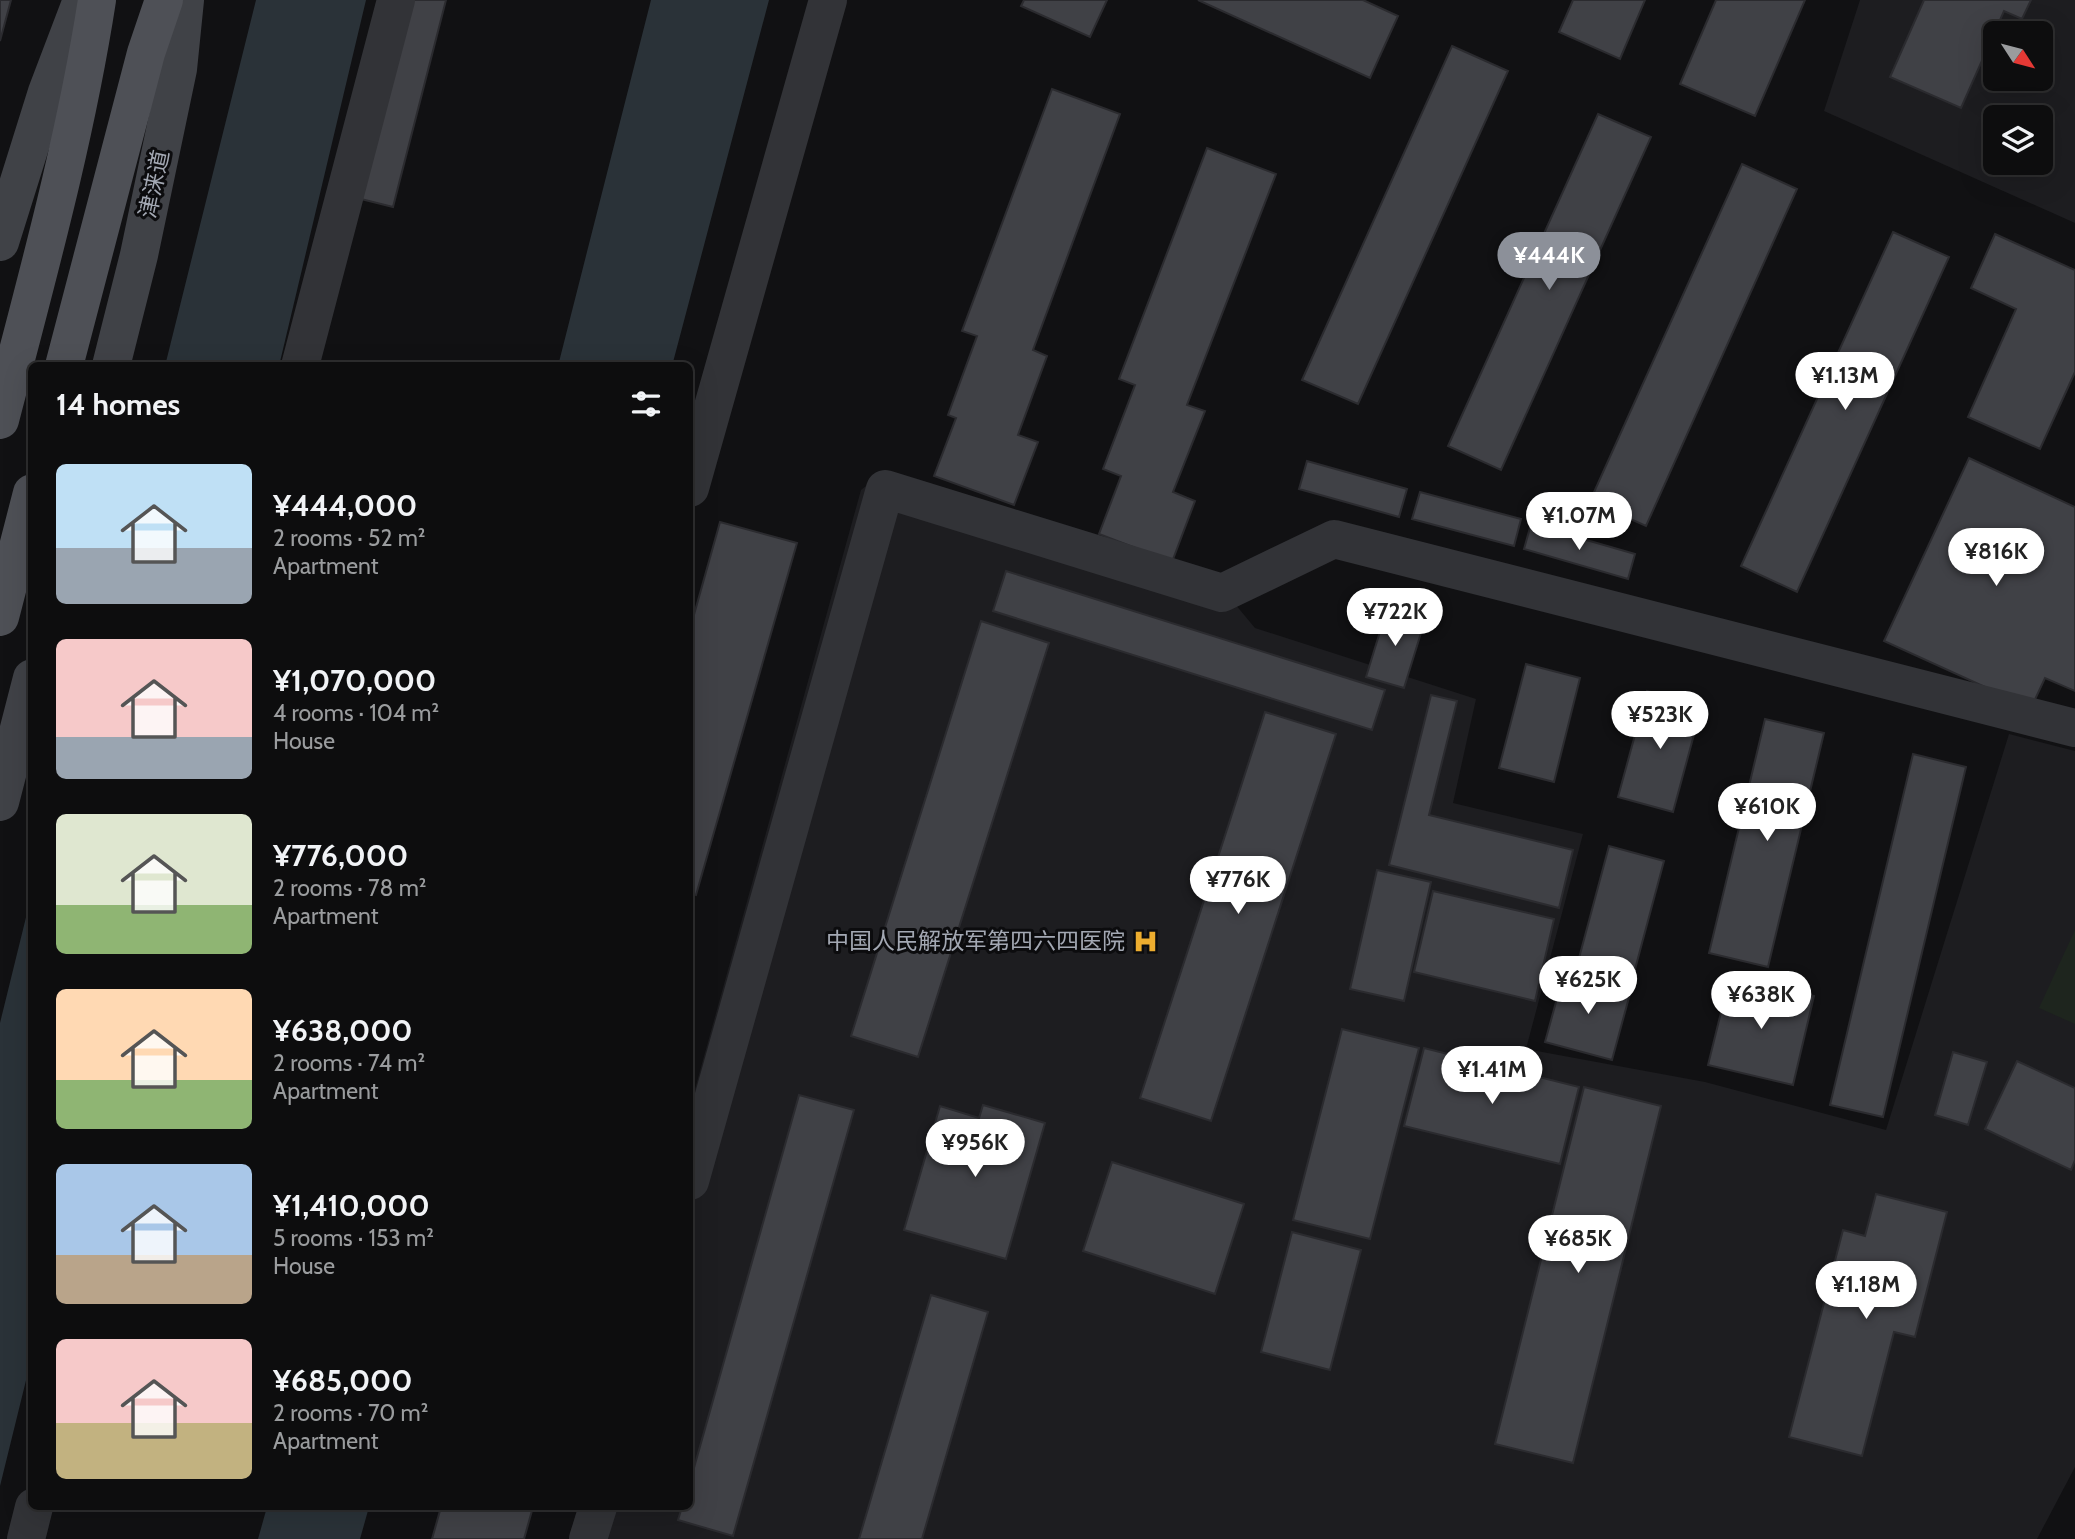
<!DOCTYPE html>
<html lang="en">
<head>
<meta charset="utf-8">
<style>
	body { margin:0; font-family:Cabin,"Noto Sans SC",sans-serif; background:#1b1b1c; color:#f1f3f6; height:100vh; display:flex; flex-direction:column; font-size:26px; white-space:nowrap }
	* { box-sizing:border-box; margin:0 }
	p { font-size:23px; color:#9a9c9e }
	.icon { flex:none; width:38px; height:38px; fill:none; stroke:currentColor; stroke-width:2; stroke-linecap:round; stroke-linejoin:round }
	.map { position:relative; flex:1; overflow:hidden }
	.side { position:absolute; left:28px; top:362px; width:665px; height:1148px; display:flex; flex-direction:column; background:#0d0d0e; border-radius:10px; box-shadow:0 7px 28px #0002,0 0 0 2px #2d2d2e }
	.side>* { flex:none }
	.needle { width:46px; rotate:126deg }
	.controls { position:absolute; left:1983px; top:21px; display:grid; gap:14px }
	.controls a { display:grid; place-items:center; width:70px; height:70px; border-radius:10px; background:#0d0d0e; box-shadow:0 7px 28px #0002,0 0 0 2px #2d2d2e; font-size:35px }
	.price { position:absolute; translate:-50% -60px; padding:0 16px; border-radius:24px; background:#fff; color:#222; font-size:23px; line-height:46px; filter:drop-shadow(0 2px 4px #0008) }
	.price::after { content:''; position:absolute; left:50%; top:42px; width:21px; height:16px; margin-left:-10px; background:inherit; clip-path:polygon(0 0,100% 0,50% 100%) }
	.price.current { background:#8c9099; color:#fff }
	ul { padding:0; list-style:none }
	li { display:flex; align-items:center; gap:21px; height:175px; padding:0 28px }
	li span { display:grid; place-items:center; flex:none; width:196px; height:140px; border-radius:10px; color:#555 }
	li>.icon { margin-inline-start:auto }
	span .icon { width:84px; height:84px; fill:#fffc; stroke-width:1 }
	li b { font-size:30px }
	h2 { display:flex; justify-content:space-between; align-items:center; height:84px; padding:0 28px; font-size:30px }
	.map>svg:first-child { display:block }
	.built { fill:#1d1d20; fill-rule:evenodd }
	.green { fill:#1e251e }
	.water { fill:#2a3238 }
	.building { fill:#404146; stroke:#2b2b2f; stroke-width:2 }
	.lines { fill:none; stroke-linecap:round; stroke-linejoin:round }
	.street { stroke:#323337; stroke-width:38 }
	.secondary { stroke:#404247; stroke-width:38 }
	.primary { stroke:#4e5056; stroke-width:38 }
	.labels { text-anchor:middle; stroke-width:6; stroke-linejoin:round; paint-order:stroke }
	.street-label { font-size:23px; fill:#a3a8b3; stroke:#0c0c0e }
	.poi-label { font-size:23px; fill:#a3a8b3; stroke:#0c0c0e; text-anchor:end }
</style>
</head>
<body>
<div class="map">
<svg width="2075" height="1539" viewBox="0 0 2075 1539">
	<rect width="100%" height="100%" fill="#111113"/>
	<!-- built -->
	<path class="built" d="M1860 0H2075V223L1824 111ZM1995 33H2040V79H1995ZM1995 117H2040V163H1995Z
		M881 474 1210 574 1255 628 1476 699 1453 803 1583 834 1526 1049 1705 1082 1886 1130 2009 734 2075 751V1467L2037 1539H569L578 1507H690V1107L861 490Z"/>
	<!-- green -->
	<path class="green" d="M2075 930V1024L2039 1008Z"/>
	<!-- water -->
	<path class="water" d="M256 0H366L279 366H165Z
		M651 0H769L672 366H558Z
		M31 897 32 1356 0 1486V1023Z
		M267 1507H369L360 1539H258Z"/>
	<!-- building -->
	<path class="building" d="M0 0H11L0 41Z
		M408 0H446L393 207 357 198Z
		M1024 0H1107L1090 37 1021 6Z
		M1198 0H1363L1398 16 1370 78Z
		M1573 0H1645L1620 59 1559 32Z
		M1716 0H1805L1755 116 1680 84Z
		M1924 0H2031L2022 19 2004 11 1961 108 1890 77Z
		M1452 46 1508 71 1358 404 1302 380Z
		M1052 89 1120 114 1033 350 1047 356 1018 435 1038 442 1014 505 934 476 956 418 948 415 977 336 962 331Z
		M1598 114 1651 137 1501 470 1448 446Z
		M1207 148 1276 174 1187 405 1205 411 1173 492 1195 501 1172 562 1099 534 1121 476 1103 469 1135 385 1119 379Z
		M1742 164 1797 189 1646 526 1590 501Z
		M1893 232 1949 257 1797 592 1741 566Z
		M1995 234 2075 270V372L2040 449 1968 417 2016 309 1971 288Z
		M1969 458 2075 507V691L2045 678 2031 708 1884 641Z
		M1307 461 1407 489 1399 517 1299 489Z
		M1420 492 1521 519 1514 546 1412 519Z
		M720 522 797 543 696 895 690 893V629Z
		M1531 524 1635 554 1628 579 1524 549Z
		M1006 571 1385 690 1372 730 993 611Z
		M1387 609 1425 620 1404 688 1366 677Z
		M981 621 1049 643 918 1057 851 1036Z
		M1526 664 1580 678 1554 782 1499 768Z
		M1647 691 1702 705 1673 812 1618 797Z
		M1431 695 1457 701 1429 815 1573 850 1559 908 1389 865Z
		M1265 712 1336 734 1211 1121 1140 1098Z
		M1765 719 1824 733 1768 967 1709 953Z
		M1913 754 1966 767 1883 1117 1830 1105Z
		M1609 846 1664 861 1630 988 1575 973Z
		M1377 870 1431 882 1404 1001 1350 989Z
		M1433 891 1554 919 1535 1001 1414 972Z
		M1564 973 1631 990 1612 1060 1545 1042Z
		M1730 976 1814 996 1793 1085 1708 1065Z
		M1342 1029 1419 1048 1370 1239 1293 1220Z
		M1424 1048 1579 1087 1560 1164 1404 1126Z
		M1953 1052 1987 1062 1968 1125 1935 1115Z
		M2017 1061 2075 1088V1160L2071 1170 1985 1129Z
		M1584 1087 1661 1106 1573 1463 1495 1444Z
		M799 1095 854 1110 733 1536 678 1520 682 1507H690V1482Z
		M983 1105 1045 1123 1006 1259 904 1230 940 1106 979 1118Z
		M1112 1162 1244 1204 1215 1294 1083 1251Z
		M1876 1194 1947 1212 1915 1337 1894 1332 1862 1456 1789 1437 1843 1230 1865 1236Z
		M1292 1232 1361 1250 1330 1370 1261 1352Z
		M931 1295 988 1312 922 1539H859Z
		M441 1507H533L524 1539H432Z"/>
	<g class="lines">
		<!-- street -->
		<path class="street" d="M300 366 396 0
			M690 488 828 0
			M690 1181 885 489 1222 593 1334 539 2075 728
			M26 1539 34 1507
			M588 1539 598 1507"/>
		<!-- secondary -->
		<path class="secondary" d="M0 242 47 92 82 0
			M111 366 139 255 178 69 185 0
			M0 802 32 678"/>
		<!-- primary -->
		<path class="primary" d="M64 366 146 53 164 0
			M0 420C36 281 75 142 97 0
			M0 617 32 493"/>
	</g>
	<!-- icons -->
	<defs>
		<symbol id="hospital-bare" viewBox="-9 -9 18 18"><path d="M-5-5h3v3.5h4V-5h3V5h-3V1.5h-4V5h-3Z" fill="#edad2f" stroke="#0c0c0e" stroke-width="2.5" paint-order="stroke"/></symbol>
	</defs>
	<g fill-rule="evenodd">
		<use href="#hospital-bare" x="1128" y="924" width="35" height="35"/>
	</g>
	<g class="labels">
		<!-- street labels -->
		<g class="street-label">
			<text transform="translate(154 184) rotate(-78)" y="8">津涞道</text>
		</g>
		<!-- poi labels -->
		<g class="poi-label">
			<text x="1125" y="949">中国人民解放军第四六四医院</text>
		</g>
	</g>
</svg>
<div class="controls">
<a><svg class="needle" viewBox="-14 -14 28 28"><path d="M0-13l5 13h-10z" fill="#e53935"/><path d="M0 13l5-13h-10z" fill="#9a9c9e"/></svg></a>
<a><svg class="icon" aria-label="layers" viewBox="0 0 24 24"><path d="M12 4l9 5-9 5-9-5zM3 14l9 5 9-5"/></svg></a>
</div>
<b class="price current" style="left:1549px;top:292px">¥444K</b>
<b class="price" style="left:1845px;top:412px">¥1.13M</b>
<b class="price" style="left:1579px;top:552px">¥1.07M</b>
<b class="price" style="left:1996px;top:588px">¥816K</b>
<b class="price" style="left:1395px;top:648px">¥722K</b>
<b class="price" style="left:1660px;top:751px">¥523K</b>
<b class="price" style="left:1767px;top:843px">¥610K</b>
<b class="price" style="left:1238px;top:916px">¥776K</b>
<b class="price" style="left:1588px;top:1016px">¥625K</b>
<b class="price" style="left:1761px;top:1031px">¥638K</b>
<b class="price" style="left:1492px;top:1106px">¥1.41M</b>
<b class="price" style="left:975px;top:1179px">¥956K</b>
<b class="price" style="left:1578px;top:1275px">¥685K</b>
<b class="price" style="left:1866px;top:1321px">¥1.18M</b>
<section class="side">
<h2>14 homes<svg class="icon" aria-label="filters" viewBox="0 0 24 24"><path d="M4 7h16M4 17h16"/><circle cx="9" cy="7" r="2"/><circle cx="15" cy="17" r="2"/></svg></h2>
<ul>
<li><span style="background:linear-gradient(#bfe0f5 60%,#9aa5b1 0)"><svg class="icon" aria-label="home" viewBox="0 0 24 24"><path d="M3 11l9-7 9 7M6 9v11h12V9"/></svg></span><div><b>¥444,000</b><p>2 rooms · 52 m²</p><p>Apartment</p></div></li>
<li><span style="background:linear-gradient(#f6c9c9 70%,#9aa5b1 0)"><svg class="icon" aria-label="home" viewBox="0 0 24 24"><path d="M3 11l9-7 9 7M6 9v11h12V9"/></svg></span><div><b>¥1,070,000</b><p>4 rooms · 104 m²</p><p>House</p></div></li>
<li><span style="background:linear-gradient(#dfe7d0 65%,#8fb573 0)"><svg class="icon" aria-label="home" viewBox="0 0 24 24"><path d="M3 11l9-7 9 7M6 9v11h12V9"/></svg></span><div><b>¥776,000</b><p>2 rooms · 78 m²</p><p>Apartment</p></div></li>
<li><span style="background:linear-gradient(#ffd9b3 65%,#8fb573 0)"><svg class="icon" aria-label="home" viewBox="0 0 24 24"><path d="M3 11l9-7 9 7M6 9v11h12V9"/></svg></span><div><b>¥638,000</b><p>2 rooms · 74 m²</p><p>Apartment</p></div></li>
<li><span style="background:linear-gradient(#a9c7e8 65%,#b9a48a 0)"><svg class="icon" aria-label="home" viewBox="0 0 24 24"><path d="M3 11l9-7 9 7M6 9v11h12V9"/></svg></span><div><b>¥1,410,000</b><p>5 rooms · 153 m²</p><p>House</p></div></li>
<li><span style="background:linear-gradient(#f6c9c9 60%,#c2b280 0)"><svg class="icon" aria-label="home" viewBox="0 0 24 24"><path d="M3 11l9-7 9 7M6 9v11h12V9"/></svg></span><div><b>¥685,000</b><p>2 rooms · 70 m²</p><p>Apartment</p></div></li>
</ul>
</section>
</div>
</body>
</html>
